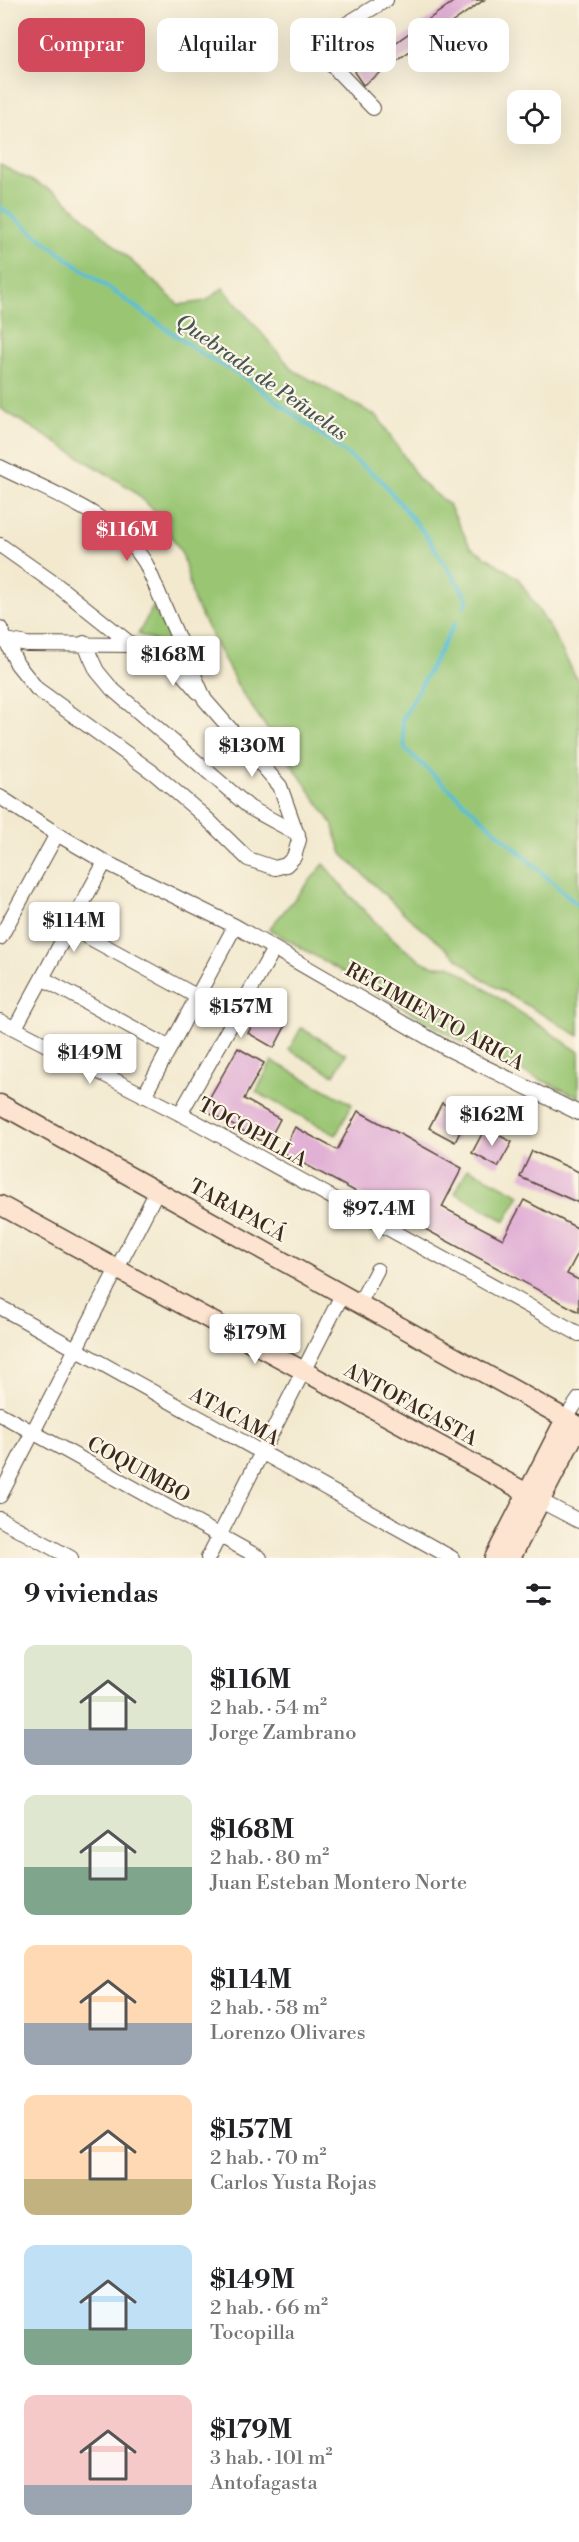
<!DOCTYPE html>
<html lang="es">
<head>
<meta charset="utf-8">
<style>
	body { margin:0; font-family:"Libre Bodoni",serif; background:#f2f2f2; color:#202124; height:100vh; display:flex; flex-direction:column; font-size:22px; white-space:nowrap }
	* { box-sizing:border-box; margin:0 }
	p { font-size:20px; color:#757577 }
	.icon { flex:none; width:33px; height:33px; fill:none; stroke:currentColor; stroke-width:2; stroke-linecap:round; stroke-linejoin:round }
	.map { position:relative; height:1558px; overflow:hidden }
	.drawer { display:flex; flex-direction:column; background:#fff; flex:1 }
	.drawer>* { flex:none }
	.guide { position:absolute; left:18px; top:18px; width:543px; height:54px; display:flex; gap:12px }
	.fabs { position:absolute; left:507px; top:90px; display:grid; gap:12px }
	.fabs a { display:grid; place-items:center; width:54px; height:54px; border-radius:12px; background:#fff; box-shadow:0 6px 24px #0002; font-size:30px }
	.price { position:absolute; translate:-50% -51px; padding:0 14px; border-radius:6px; background:#fff; color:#222; font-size:20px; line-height:39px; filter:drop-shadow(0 2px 3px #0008) }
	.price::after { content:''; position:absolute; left:50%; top:36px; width:18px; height:14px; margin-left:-9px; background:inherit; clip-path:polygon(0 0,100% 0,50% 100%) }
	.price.on { background:#d1495b; color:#fff }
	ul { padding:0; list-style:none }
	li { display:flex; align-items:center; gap:18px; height:150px; padding:0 24px }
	li span { display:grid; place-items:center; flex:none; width:168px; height:120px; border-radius:12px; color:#555 }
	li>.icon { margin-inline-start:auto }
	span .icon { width:72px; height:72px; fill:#fffc; stroke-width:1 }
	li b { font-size:26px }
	h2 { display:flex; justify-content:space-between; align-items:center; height:72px; padding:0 24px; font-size:26px }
	.pill { padding:0 21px; border-radius:12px; background:#fff; box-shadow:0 6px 24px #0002; font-size:21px; line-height:54px }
	.pill.on { background:#d1495b; color:#fff }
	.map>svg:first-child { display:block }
	.green { fill:#9ac673; stroke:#6a7848; stroke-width:1.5 }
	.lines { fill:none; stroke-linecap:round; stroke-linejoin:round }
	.stream { stroke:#58bed5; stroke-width:4 }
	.building { fill:#e1b0d5 }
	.minor-casing { stroke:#564739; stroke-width:16 }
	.secondary-casing { stroke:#564739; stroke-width:21 }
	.minor { stroke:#fff; stroke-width:14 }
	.secondary { stroke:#fde4d0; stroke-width:18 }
	.labels { text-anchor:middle; stroke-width:4.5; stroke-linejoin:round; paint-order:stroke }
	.street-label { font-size:20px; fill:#3b2a1e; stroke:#fcf5e5 }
	.water-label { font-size:21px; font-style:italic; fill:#445655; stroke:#fcf5e5 }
</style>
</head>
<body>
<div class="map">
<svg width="579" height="1558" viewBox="0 0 579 1558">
	<rect width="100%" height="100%" fill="#fcf5e5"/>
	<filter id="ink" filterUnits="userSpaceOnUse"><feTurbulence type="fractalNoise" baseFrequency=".0167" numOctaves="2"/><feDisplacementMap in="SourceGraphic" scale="12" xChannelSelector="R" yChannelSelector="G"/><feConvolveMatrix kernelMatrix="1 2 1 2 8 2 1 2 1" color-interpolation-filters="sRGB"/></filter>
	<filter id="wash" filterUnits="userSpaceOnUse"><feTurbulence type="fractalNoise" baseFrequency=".008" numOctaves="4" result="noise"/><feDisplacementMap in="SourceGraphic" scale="24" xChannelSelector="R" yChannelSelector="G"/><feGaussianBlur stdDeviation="1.35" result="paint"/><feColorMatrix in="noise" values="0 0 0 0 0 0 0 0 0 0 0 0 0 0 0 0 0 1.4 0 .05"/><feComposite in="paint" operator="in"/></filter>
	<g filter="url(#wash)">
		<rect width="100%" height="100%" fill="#f2e9cf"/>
		<!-- green -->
		<path class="green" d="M0 165 59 194 179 305 206 301 223 288 293 370 378 417 420 481 449 505 470 546 518 578 551 630 579 683V1036L484 980 408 917 342 854 332 823 239 688 194 602 183 556 159 515 130 488 0 408Z
			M153 607 170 639 163 644 138 634Z
			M324 864C342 889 401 953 428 964 436 967 442 967 450 965L579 1052V1097L479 1052 269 929Z
			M301 1028 346 1054 334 1075 289 1050Z
			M272 1061 352 1104 336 1135 256 1092Z
			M468 1168 520 1195 505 1221 455 1193Z"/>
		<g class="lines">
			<!-- stream -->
			<path class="stream" d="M0 207 72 262 202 354 247 379 380 479 425 534 468 599 464 606
				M455 623 402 720 405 749 579 906"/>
		</g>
		<g id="blocks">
			<!-- building -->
			<path class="building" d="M456 0H484L363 85 354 72Z
				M261 1008 287 1023 274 1048 248 1033Z
				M238 1048 264 1063 244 1099 280 1119 267 1144 203 1109Z
				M442 1103 468 1116 455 1142 429 1128Z
				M358 1111 462 1168 442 1207 503 1239 524 1200 579 1229V1251L567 1274 579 1280V1312L282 1152 295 1127 337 1150Z
				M485 1128 512 1142 498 1167 472 1153Z
				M532 1151 579 1172V1203L520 1177Z"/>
		</g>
	</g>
	<g filter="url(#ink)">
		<use href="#blocks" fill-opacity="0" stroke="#564739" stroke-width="1.5"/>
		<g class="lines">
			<defs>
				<path id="minor" d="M299 31 373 108
					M312 45 386 0
					M0 467C50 492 117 515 146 564L205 700 280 786 299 840 294 857 286 865 275 868 248 859 204 816 155 774 37 689 17 664 0 628
					M0 545 58 586 132 645
					M6 640 27 644 132 645 164 653 198 692
					M84 643 97 671 112 689 250 808 298 834
					M0 797 57 834 105 862 235 926 446 1048 579 1113
					M70 927 198 997
					M0 938 57 834
					M42 978 170 1048
					M0 1021 194 1121 579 1334
					M15 1028 105 862
					M144 1096 235 926
					M180 1114 274 949
					M359 1304 377 1270
					M0 1307 452 1558
					M0 1414 260 1558
					M565 1419 579 1399
					M0 1496 157 1191
					M533 1497 579 1521
					M0 1519 71 1558
					M208 1558 342 1295"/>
				<path id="secondary" d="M0 1104 579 1426 511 1558
					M0 1205 527 1493
					M494 1558 565 1419"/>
			</defs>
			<!-- minor casing -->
			<use href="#minor" class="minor-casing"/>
			<!-- secondary casing -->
			<use href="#secondary" class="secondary-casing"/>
			<!-- minor -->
			<use href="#minor" class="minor"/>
			<!-- secondary -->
			<use href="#secondary" class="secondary"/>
		</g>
	</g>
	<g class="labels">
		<!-- street labels -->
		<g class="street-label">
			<text transform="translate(435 1016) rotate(29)" y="7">REGIMIENTO ARICA</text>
			<text transform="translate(253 1132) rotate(29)" y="7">TOCOPILLA</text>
			<text transform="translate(238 1210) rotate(29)" y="7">TARAPACÁ</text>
			<text transform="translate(411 1404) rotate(29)" y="7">ANTOFAGASTA</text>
			<text transform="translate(235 1416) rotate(29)" y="7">ATACAMA</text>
			<text transform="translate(139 1469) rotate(29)" y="7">COQUIMBO</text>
		</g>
		<!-- water labels -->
		<g class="water-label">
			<text transform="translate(262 377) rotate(35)" y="7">Quebrada de Peñuelas</text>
		</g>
	</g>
</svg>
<div class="fabs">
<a><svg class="icon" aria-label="locate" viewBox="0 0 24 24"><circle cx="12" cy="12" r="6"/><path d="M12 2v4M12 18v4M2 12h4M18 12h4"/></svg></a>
</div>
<b class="price on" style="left:127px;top:562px">$116M</b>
<b class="price" style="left:173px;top:687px">$168M</b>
<b class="price" style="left:252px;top:778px">$130M</b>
<b class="price" style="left:74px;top:953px">$114M</b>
<b class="price" style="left:241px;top:1039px">$157M</b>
<b class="price" style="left:90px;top:1085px">$149M</b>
<b class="price" style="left:492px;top:1147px">$162M</b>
<b class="price" style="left:379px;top:1241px">$97.4M</b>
<b class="price" style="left:255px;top:1365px">$179M</b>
<div class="guide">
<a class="pill on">Comprar</a>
<a class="pill">Alquilar</a>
<a class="pill">Filtros</a>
<a class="pill">Nuevo</a>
</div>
</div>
<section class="drawer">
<h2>9 viviendas<svg class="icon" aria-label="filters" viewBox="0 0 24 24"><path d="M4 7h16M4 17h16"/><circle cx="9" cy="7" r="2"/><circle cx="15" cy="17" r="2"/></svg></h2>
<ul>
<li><span style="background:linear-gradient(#dfe7d0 70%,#9aa5b1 0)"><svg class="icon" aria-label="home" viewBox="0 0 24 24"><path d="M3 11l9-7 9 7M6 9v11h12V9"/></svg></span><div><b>$116M</b><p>2 hab. · 54 m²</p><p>Jorge Zambrano</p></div></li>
<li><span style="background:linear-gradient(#dfe7d0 60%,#7fa58c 0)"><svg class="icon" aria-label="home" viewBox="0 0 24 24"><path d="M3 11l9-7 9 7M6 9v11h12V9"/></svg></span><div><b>$168M</b><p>2 hab. · 80 m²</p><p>Juan Esteban Montero Norte</p></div></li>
<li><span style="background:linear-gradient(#ffd9b3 65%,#9aa5b1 0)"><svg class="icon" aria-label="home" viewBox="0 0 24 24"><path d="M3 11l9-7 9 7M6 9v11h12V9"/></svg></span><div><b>$114M</b><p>2 hab. · 58 m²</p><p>Lorenzo Olivares</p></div></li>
<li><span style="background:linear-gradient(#ffd9b3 70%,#c2b280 0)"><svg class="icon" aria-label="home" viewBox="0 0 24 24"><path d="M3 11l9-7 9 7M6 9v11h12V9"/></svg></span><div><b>$157M</b><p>2 hab. · 70 m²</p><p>Carlos Yusta Rojas</p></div></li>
<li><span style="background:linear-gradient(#bfe0f5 70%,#7fa58c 0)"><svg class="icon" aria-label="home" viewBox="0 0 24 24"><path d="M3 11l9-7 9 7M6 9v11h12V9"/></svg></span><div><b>$149M</b><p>2 hab. · 66 m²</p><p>Tocopilla</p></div></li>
<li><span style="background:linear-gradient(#f6c9c9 75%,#9aa5b1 0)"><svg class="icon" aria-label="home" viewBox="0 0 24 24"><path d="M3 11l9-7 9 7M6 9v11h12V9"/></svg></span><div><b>$179M</b><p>3 hab. · 101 m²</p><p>Antofagasta</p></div></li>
</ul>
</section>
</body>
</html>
